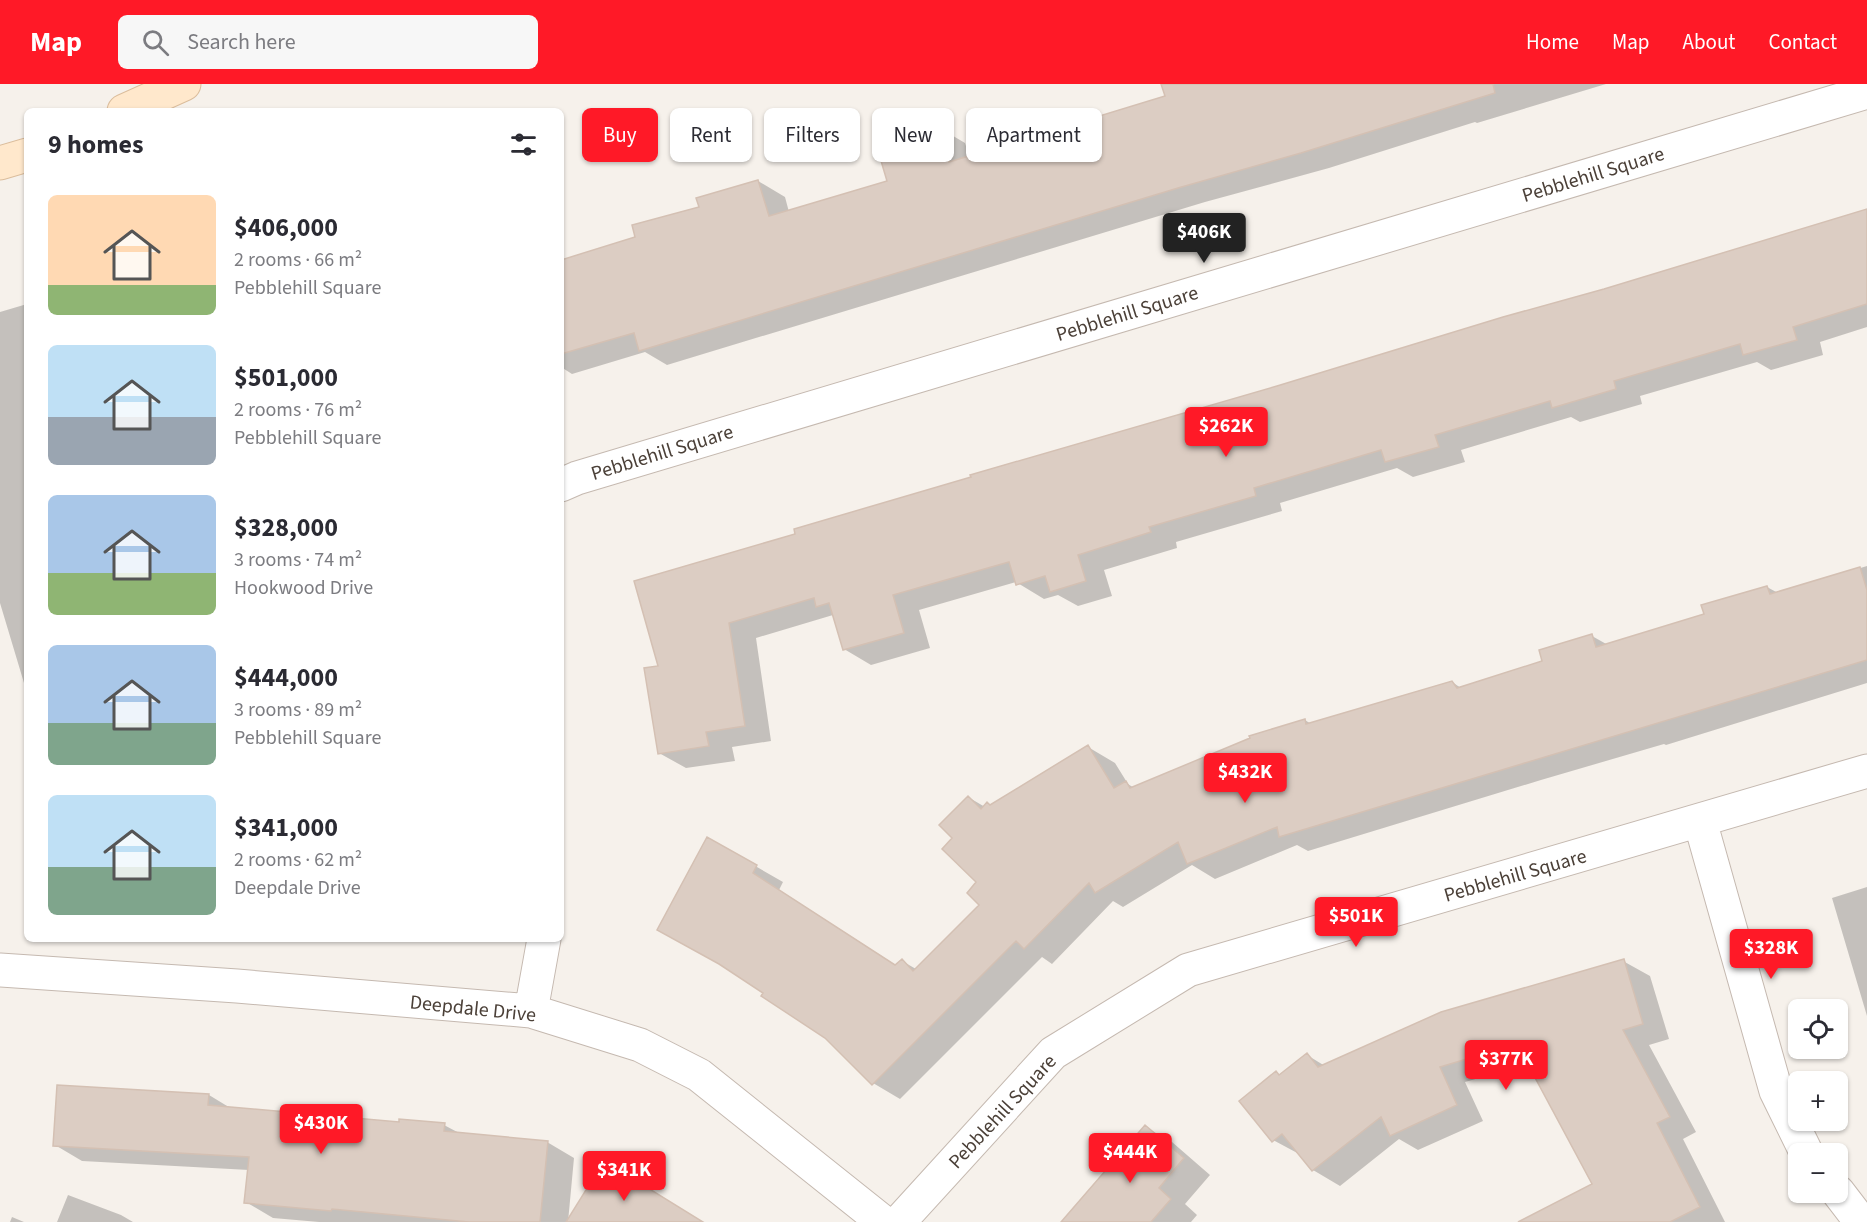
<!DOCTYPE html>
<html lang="en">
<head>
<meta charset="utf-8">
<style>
	body { margin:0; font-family:"Source Sans 3",sans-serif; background:#f7f7f7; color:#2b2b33; height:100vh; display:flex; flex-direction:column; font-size:22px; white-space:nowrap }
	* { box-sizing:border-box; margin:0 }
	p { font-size:20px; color:#7c7c81 }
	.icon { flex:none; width:33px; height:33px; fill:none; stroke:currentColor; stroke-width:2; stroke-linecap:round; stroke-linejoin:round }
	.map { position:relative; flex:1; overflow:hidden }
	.side { position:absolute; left:24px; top:24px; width:540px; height:834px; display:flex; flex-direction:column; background:#fff; border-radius:9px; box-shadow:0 2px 4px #0004 }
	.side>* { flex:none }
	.top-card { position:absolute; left:582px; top:24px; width:570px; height:54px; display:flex; gap:12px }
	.fabs { position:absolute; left:1788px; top:915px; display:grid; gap:12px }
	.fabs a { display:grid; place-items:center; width:60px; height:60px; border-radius:9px; background:#fff; box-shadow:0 2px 4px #0004; font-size:30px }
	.price { position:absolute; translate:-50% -51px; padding:0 14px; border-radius:6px; background:#ff1927; color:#fff; font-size:20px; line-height:39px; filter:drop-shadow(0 2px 3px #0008) }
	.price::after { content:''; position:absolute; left:50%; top:36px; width:18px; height:14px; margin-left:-9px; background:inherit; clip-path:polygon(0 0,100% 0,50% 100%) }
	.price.selected { background:#222; color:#fff }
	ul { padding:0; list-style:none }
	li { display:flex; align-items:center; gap:18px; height:150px; padding:0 24px }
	li span { display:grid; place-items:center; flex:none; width:168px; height:120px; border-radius:9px; color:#555 }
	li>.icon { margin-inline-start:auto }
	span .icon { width:72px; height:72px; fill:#fffc; stroke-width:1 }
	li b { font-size:26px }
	h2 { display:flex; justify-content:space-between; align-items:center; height:72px; padding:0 24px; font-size:26px }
	.tag { padding:0 21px; border-radius:9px; background:#fff; box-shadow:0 2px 4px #0004; font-size:21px; line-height:54px }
	.tag.selected { background:#ff1927; color:#fff }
	header { display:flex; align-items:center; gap:36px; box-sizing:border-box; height:84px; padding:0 30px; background:#ff1927; color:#fff }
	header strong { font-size:28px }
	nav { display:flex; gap:33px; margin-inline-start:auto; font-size:21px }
	.search { width:420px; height:54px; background:#f7f7f7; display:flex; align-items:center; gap:15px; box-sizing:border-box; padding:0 21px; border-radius:9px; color:#7c7c81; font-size:22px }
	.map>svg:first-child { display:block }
	.shadow { fill:#0003 }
	.building { fill:#dccdc3; stroke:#d4c0b3; stroke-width:1.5 }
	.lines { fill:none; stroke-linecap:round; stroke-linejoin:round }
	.street-casing { stroke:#c5b9b0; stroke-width:35 }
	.secondary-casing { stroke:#dbbd9c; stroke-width:35 }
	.street { stroke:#fff; stroke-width:33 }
	.secondary { stroke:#ffe8cc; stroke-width:33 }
	.labels { text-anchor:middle; stroke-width:4.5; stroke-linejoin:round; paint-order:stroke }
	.street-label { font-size:20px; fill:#4b4038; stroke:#fff }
</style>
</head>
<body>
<header>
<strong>Map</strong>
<div class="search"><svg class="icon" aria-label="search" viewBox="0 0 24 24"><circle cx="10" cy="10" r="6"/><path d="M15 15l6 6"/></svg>Search here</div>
<nav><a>Home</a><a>Map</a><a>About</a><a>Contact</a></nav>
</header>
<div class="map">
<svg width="1867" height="1138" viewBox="0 0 1867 1138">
	<rect width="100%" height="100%" fill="#f6f1eb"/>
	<!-- shadow -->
	<path class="shadow" d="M1163 0H1606L1477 39 1475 38 1329 84 1205 118 667 281 645 268 572 290 561 283V178L637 154 758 97 785 113 789 128 889 98 938 43 965 59 970 74 1167 13Z
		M1867 127V243L1820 258 1823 271 1771 286 1757 278 1640 312 1642 320 1580 338 1571 333 1461 366 1465 378 1413 393 1397 384 1280 419 1282 427 1176 458 1177 464 1104 486 1112 512 1078 522 1058 511 1044 515 1016 498 919 526 930 564 871 581 844 565 833 531 756 554 771 657 732 663 735 677 686 684 659 669 660 583 636 498Z
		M27 220V609L0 519V228Z
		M1867 482V599L1666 661 1664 660 1541 696 1308 767 1297 761 1215 795 1192 781 1123 823 1113 817 1052 880 1042 873 900 1015 873 999 826 953 765 909 708 755 783 798 779 806 897 882 902 877 916 885 981 821 979 798 954 754 968 713 985 723 991 722 1088 663 1115 679 1128 700 1134 704 1305 636 1311 640 1452 598 1461 604 1544 578 1592 552 1608 561 1706 531 1767 503 1778 509Z
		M1867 803V932L1832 814Z
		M1623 877 1650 892 1669 955 1649 961 1696 1048 1683 1055 1725 1138H1562L1594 1100 1529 980 1465 998 1483 1037 1418 1066 1399 1055 1340 1102 1313 1086 1301 1071 1273 1056 1276 989 1281 992 1307 971 1325 982Z
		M209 1011 232 1025 400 1039 444 1041 461 1050 547 1058 574 1074 568 1138H702H319L273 1134 246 1118 249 1086 82 1077 55 1061Z
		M1145 1043 1172 1058 1210 1091 1185 1120 1197 1131 1191 1138H1063Z
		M68 1111 121 1131 133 1138H57Z
		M12 1133 24 1138H10Z"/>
	<!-- building -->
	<path class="building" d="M1161 0H1493L1495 9 1301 69 1178 104 639 267 634 249 561 270V176L635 153 632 141 699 123 696 114 758 96 769 132 887 97 876 60 938 42 949 78 1165 12Z
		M1867 125V220L1793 243 1797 256 1743 271 1740 260 1614 297 1616 305 1552 324 1550 317 1435 351 1439 363 1385 378 1381 366 1254 404 1256 412 1149 443 1151 448 1078 471 1086 497 1050 508 1045 492 1016 501 1009 478 893 511 904 549 843 566 829 519 816 523 814 514 729 539 745 642 706 648 709 662 658 670 644 584 658 582 634 497 795 450 794 445 971 393 970 391 1277 302 1503 233 1604 205Z
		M1860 483 1867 506V576L1279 753 1277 743 1187 780 1178 758 1095 809 1089 799 1024 865 1016 857 872 1001 825 954 761 912 763 909 719 880 657 846 707 753 757 781 753 789 895 881 902 875 913 887 979 821 967 809 976 798 942 765 952 754 939 741 968 712 981 725 987 718 990 721 1088 661 1114 704 1126 697 1130 704 1250 654 1249 652 1305 635 1306 640 1452 597 1457 604 1542 577 1539 566 1592 550 1596 563 1704 530 1701 521 1767 502 1770 510Z
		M1624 875 1643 940 1623 946 1670 1033 1657 1039 1700 1123 1670 1138H1518L1592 1100 1517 960 1440 983 1457 1021 1390 1052 1381 1033 1312 1087 1282 1050 1272 1058 1239 1017 1276 987 1279 991 1307 969 1318 983 1441 928Z
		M57 1001 209 1010 208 1021 399 1038V1035L445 1039 444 1047 548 1057 540 1138H469L332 1125 331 1127 244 1119 249 1073 53 1062Z
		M1145 1041 1184 1074 1159 1104 1171 1115 1151 1138H1061Z
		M604 1077 703 1138H566Z"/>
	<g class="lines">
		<defs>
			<path id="street" d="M561 401 577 394 1867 8
				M1700 737 1776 1007 1807 1070
				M0 886 237 902 531 927 640 961 699 991 883 1138
				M531 927 544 855
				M1838 1108 1861 1138
				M899 1138 1053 969 1188 886 1867 687"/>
			<path id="secondary" d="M124 27 184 0
				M0 79 27 71"/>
		</defs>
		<!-- street casing -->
		<use href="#street" class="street-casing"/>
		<!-- secondary casing -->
		<use href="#secondary" class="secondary-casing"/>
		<!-- street -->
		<use href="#street" class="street"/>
		<!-- secondary -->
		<use href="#secondary" class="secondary"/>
	</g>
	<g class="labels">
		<!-- street labels -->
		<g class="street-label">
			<text transform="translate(1593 90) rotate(-17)" y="7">Pebblehill Square</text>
			<text transform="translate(1127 229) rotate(-17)" y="7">Pebblehill Square</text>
			<text transform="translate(662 368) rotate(-17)" y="7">Pebblehill Square</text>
			<text transform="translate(1515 791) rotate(-16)" y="7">Pebblehill Square</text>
			<text transform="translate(473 924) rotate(6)" y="7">Deepdale Drive</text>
			<text transform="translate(1002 1027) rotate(-47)" y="7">Pebblehill Square</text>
		</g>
	</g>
</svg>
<div class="fabs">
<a><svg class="icon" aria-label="locate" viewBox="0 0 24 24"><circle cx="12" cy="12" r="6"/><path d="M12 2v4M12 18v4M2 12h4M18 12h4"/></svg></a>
<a>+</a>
<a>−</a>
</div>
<b class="price selected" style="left:1204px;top:180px">$406K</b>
<b class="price" style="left:1226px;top:374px">$262K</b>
<b class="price" style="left:1245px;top:720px">$432K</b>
<b class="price" style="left:1356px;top:864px">$501K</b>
<b class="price" style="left:1771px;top:896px">$328K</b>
<b class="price" style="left:1506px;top:1007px">$377K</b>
<b class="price" style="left:321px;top:1071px">$430K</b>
<b class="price" style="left:1130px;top:1100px">$444K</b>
<b class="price" style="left:624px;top:1118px">$341K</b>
<div class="top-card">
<a class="tag selected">Buy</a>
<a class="tag">Rent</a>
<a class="tag">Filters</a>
<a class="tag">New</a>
<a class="tag">Apartment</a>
</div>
<section class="side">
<h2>9 homes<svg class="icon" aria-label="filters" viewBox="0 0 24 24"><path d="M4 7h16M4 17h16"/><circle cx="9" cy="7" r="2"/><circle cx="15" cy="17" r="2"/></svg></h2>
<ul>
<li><span style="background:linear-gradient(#ffd9b3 75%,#8fb573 0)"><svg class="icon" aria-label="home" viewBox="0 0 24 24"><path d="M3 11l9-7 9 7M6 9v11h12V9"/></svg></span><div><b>$406,000</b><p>2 rooms · 66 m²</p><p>Pebblehill Square</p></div></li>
<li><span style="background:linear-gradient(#bfe0f5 60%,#9aa5b1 0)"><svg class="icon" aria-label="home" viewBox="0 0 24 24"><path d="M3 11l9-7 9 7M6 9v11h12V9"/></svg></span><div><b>$501,000</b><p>2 rooms · 76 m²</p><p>Pebblehill Square</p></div></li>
<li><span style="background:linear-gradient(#a9c7e8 65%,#8fb573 0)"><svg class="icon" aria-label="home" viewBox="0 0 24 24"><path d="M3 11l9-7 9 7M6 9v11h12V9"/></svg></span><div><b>$328,000</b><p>3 rooms · 74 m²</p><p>Hookwood Drive</p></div></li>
<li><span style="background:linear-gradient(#a9c7e8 65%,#7fa58c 0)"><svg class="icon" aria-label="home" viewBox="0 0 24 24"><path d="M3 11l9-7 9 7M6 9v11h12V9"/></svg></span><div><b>$444,000</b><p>3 rooms · 89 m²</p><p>Pebblehill Square</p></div></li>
<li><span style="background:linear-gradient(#bfe0f5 60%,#7fa58c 0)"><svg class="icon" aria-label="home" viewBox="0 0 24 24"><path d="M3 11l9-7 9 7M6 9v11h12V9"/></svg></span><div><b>$341,000</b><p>2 rooms · 62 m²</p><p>Deepdale Drive</p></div></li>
</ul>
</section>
</div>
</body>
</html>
